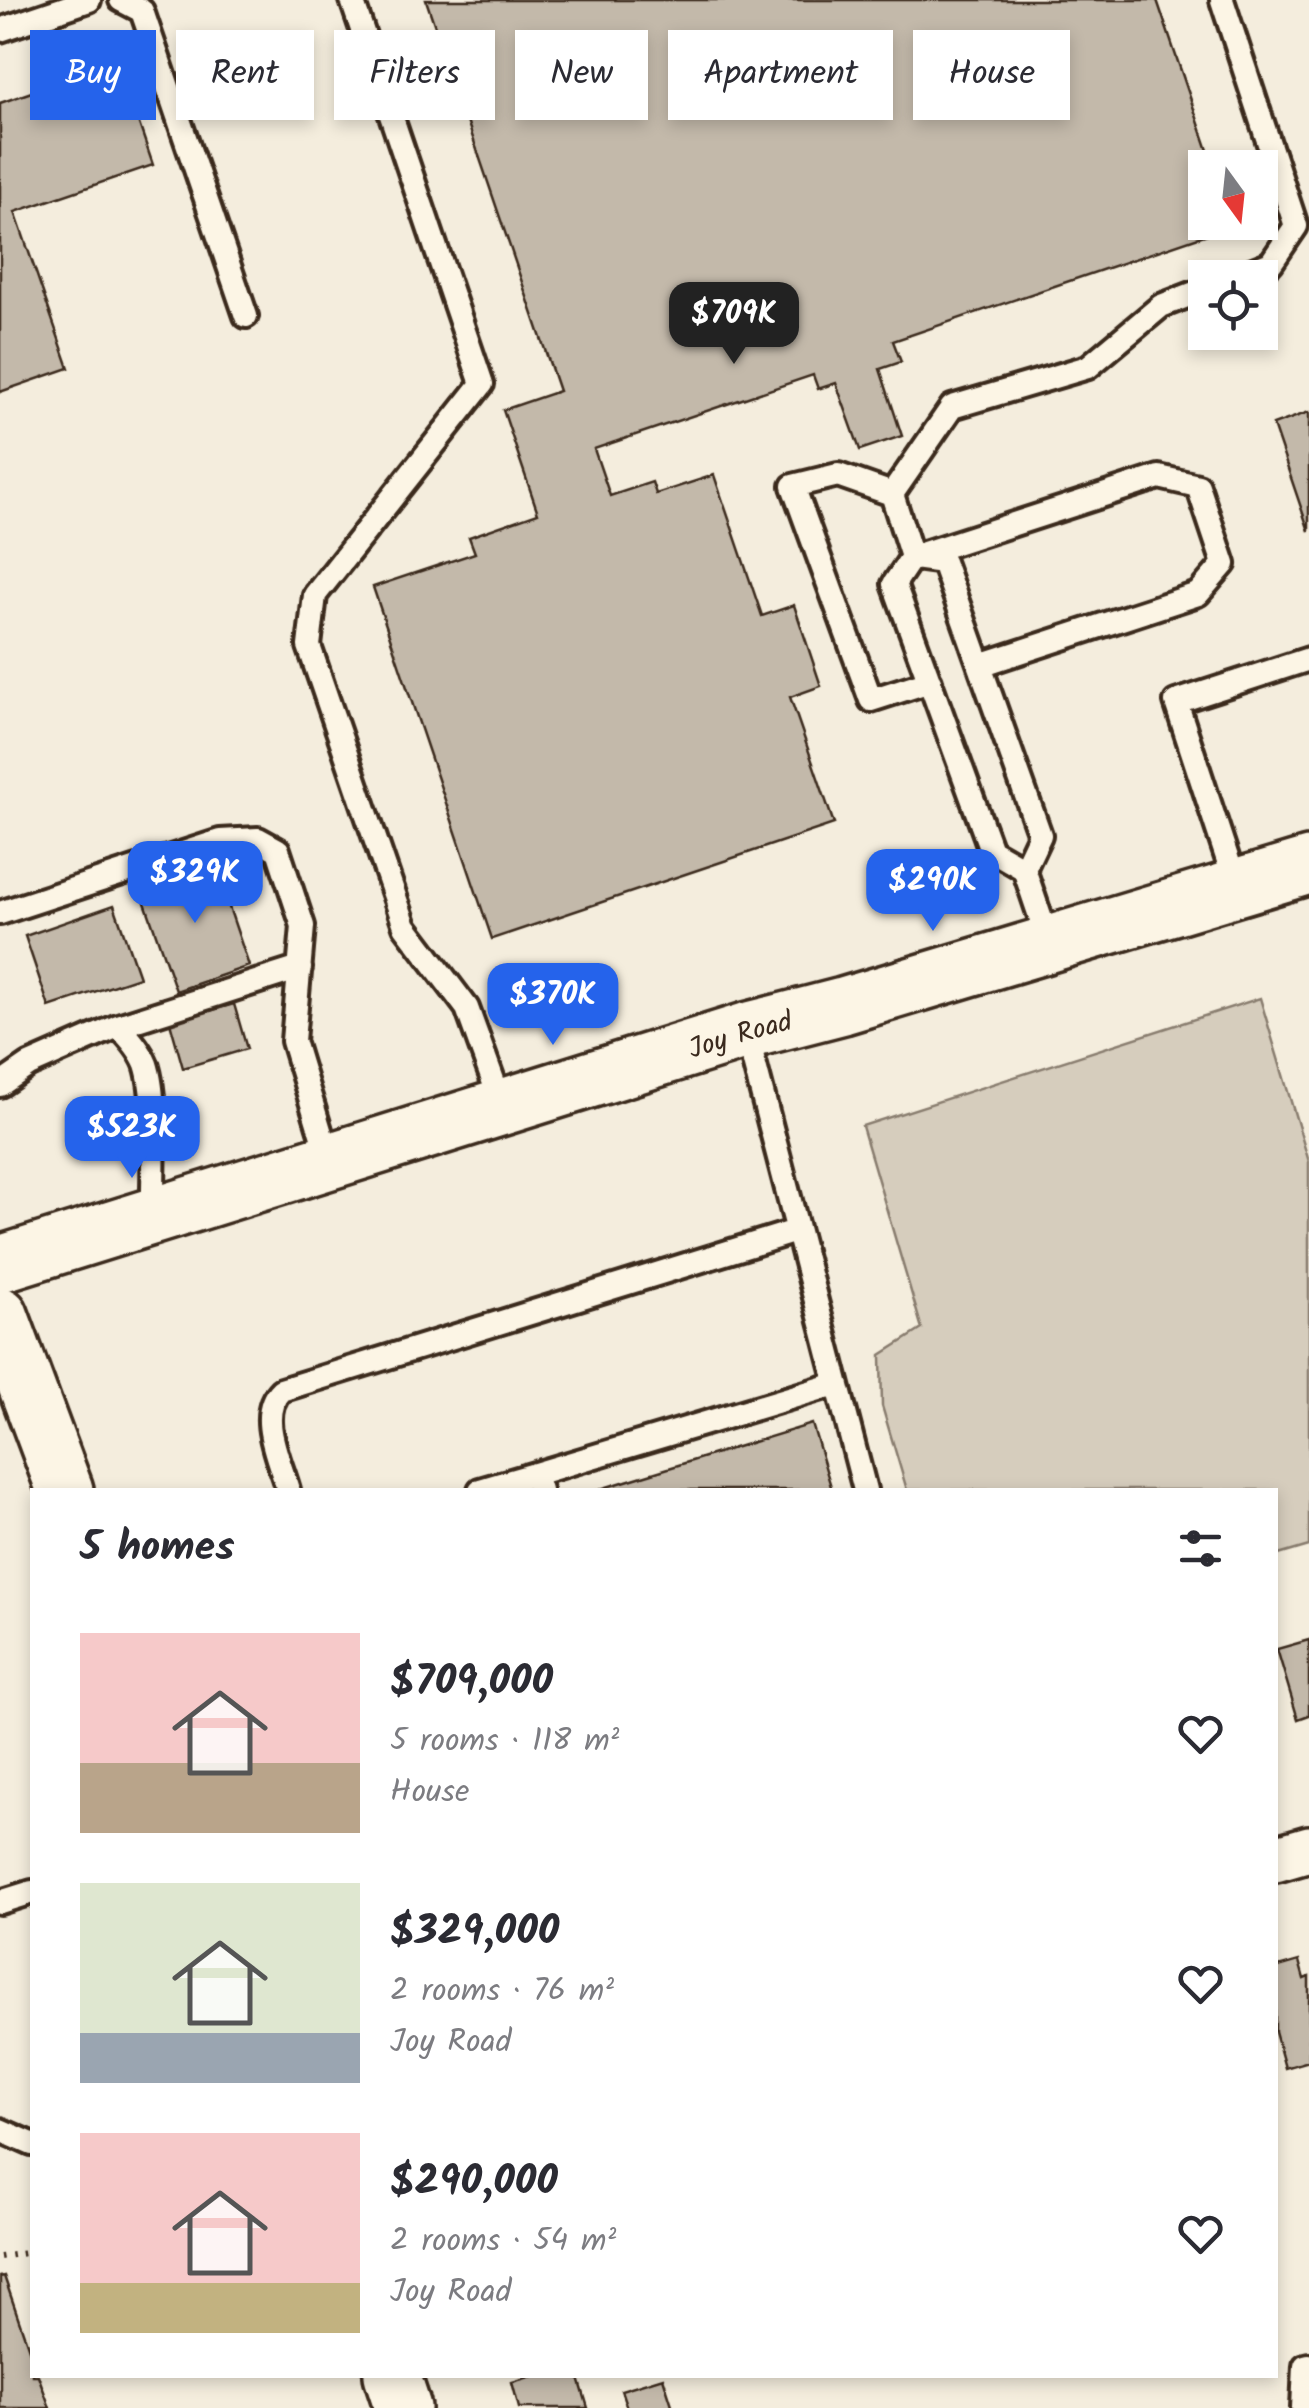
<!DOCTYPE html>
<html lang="en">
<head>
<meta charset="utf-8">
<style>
	body { margin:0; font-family:Kalam,sans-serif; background:#f2f2f3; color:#2b2b33; height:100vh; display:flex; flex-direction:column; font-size:38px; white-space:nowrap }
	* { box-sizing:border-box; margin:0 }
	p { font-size:32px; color:#7c7c81 }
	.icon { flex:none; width:55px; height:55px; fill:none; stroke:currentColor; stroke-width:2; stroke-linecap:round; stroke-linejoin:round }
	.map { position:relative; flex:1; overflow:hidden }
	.side { position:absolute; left:30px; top:1488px; width:1248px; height:890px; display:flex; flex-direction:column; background:#fff; border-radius:0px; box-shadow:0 5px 15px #0003 }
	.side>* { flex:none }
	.hud { position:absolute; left:30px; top:30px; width:1250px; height:90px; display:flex; gap:20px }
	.needle { width:65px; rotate:165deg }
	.controls { position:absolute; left:1188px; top:150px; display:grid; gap:20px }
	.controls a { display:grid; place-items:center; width:90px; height:90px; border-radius:0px; background:#fff; box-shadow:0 5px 15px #0003; font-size:50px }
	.price { position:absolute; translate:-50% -85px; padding:0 22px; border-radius:20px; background:#2563eb; color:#fff; font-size:32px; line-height:65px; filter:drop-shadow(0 2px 5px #0008) }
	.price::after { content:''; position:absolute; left:50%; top:60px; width:30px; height:22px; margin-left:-15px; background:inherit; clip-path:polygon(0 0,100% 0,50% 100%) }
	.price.on { background:#222; color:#fff }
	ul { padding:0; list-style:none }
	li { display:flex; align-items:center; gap:30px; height:250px; padding:0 50px }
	li span { display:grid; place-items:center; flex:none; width:280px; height:200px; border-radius:0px; color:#555 }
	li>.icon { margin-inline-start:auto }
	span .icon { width:120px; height:120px; fill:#fffc; stroke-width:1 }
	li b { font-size:42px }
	h2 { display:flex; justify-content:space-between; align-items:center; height:120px; padding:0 50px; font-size:42px }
	.chip { padding:0 35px; border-radius:0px; background:#fff; box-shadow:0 5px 15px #0003; font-size:35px; line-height:90px }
	.chip.on { background:#2563eb; color:#fff }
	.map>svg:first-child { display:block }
	.green { fill:#d6cdbd; stroke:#887c6e; stroke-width:2.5 }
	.building { fill:#c3b9aa; stroke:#3b2a1e; stroke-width:2.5 }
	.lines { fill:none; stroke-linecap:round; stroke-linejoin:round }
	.lane-casing { stroke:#3b2a1e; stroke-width:30 }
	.street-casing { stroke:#3b2a1e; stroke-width:52 }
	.secondary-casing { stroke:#3b2a1e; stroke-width:62 }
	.path { stroke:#3b2a1e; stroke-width:6; stroke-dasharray:2.5 8; stroke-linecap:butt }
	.lane { stroke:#fcf5e5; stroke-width:22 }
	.street { stroke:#fcf5e5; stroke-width:45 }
	.secondary { stroke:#fcf5e5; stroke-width:55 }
	.labels { text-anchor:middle; stroke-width:8; stroke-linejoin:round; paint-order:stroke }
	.street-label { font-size:28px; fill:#3b2a1e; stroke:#fcf5e5 }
</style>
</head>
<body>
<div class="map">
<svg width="1309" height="2408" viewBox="0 0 1309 2408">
	<rect width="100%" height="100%" fill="#f4eddd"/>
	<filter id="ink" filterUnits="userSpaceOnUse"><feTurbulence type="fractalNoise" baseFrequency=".01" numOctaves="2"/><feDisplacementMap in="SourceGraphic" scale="20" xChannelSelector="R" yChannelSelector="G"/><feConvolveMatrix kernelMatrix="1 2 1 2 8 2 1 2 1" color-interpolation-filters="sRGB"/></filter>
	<g filter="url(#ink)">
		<!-- green -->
		<path class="green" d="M1260 998 1309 1162V1546L1275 1556V1490H907L882 1406 881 1355 922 1329 862 1126Z"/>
		<!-- building -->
		<path class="building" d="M426 0H1157L1214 168H1205V222H1233L1234 225 893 341 901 362 880 369 902 436 860 450 836 383 818 389 813 375 594 449 610 496 652 482 656 494 714 475 762 616 794 605 821 686 790 697 834 824 492 939 373 587 475 553 469 537 538 513 503 410 559 391Z
			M118 62 153 165 15 212 69 368 0 392V103Z
			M1309 412V531L1273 425Z
			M213 860 249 966 176 991 141 891 164 883 162 877Z
			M114 905 139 977 49 1007 25 936Z
			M234 1004 247 1049 183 1068 170 1022Z
			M812 1424 832 1490H597Z
			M1309 1640V1715L1298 1719 1277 1649Z
			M1299 1961 1304 1979 1309 1977V2061L1285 2068 1275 2032V1968Z
			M4 2276 32 2358V2375H38L50 2408H0V2277Z
			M536 2375H578L588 2408H519L512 2382Z
			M663 2377 673 2408H627L621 2390Z"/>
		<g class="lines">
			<defs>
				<path id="lane" d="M121 0 142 11 246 316
					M352 0 482 384 315 595 309 646 405 926 467 1008 503 1108
					M1222 0 1296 226 1271 263 1234 278
					M0 30 89 0
					M892 494 838 475 793 486 871 700 930 681
					M912 557 892 494 952 407 1088 367 1161 306 1205 289
					M914 558 943 562 1040 835 1024 869
					M980 665 1198 594 1224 564 1198 486 1159 477 912 557 894 584 991 850 1024 869 1049 943
					M1237 888 1176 702 1309 659
					M0 913 220 841 258 839 278 850 303 926 293 1041 329 1160
					M118 1026 300 968
					M746 1031 865 1490
					M0 1085 29 1065 118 1026C129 1037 140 1049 146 1064 158 1100 152 1175 153 1215
					M288 1490C280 1461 256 1414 281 1390L796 1231
					M480 1490 535 1474
					M540 1490 535 1474 836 1384
					M0 1902 32 1892
					M0 2130 32 2144
					M1303 2408 1305 2366 1309 2365"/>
				<path id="street" d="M1275 1859 1309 1849"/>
				<g id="secondary">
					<path id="s1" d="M0 1264 746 1031 843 1006 1309 866"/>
					<path d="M0 1315 65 1490"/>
					<path d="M392 2375 403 2408"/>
				</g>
			</defs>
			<!-- lane casing -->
			<use href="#lane" class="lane-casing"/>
			<!-- street casing -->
			<use href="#street" class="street-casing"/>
			<!-- secondary casing -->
			<use href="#secondary" class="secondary-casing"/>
			<!-- path -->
			<path class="path" d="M0 2257 32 2252"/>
			<!-- lane -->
			<use href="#lane" class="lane"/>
			<!-- street -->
			<use href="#street" class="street"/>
			<!-- secondary -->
			<use href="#secondary" class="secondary"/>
		</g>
	</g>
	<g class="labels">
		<!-- street labels -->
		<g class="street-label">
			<text dy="10" stroke="none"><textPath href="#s1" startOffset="775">Joy Road</textPath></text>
		</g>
	</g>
</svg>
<div class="controls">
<a><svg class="needle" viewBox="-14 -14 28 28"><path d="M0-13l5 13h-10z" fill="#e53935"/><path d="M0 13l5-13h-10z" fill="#7c7c81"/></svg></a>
<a><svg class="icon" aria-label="locate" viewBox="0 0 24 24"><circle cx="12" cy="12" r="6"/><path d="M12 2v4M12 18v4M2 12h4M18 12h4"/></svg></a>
</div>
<b class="price on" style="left:734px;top:367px">$709K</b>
<b class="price" style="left:195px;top:926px">$329K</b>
<b class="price" style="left:933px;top:934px">$290K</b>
<b class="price" style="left:553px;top:1048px">$370K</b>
<b class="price" style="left:132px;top:1181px">$523K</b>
<div class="hud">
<a class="chip on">Buy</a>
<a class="chip">Rent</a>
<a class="chip">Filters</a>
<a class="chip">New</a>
<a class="chip">Apartment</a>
<a class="chip">House</a>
</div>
<section class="side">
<h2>5 homes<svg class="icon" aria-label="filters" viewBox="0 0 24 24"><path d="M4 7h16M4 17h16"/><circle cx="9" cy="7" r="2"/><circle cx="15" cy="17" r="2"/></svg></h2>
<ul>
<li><span style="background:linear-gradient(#f6c9c9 65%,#b9a48a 0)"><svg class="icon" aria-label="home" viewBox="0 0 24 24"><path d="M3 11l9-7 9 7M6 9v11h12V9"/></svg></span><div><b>$709,000</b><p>5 rooms · 118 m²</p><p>House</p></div><svg class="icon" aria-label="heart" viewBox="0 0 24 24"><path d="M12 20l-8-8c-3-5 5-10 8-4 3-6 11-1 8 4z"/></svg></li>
<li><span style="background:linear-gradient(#dfe7d0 75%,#9aa5b1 0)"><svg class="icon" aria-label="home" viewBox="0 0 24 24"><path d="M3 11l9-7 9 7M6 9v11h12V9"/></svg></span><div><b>$329,000</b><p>2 rooms · 76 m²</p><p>Joy Road</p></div><svg class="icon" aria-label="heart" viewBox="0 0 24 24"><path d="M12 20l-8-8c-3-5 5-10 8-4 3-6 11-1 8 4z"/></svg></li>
<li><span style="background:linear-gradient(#f6c9c9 75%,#c2b280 0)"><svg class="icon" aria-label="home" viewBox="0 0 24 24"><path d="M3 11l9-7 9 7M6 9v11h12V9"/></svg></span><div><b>$290,000</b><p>2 rooms · 54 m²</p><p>Joy Road</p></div><svg class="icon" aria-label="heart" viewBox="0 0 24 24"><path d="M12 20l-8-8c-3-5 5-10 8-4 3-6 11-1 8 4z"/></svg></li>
</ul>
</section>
</div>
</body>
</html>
